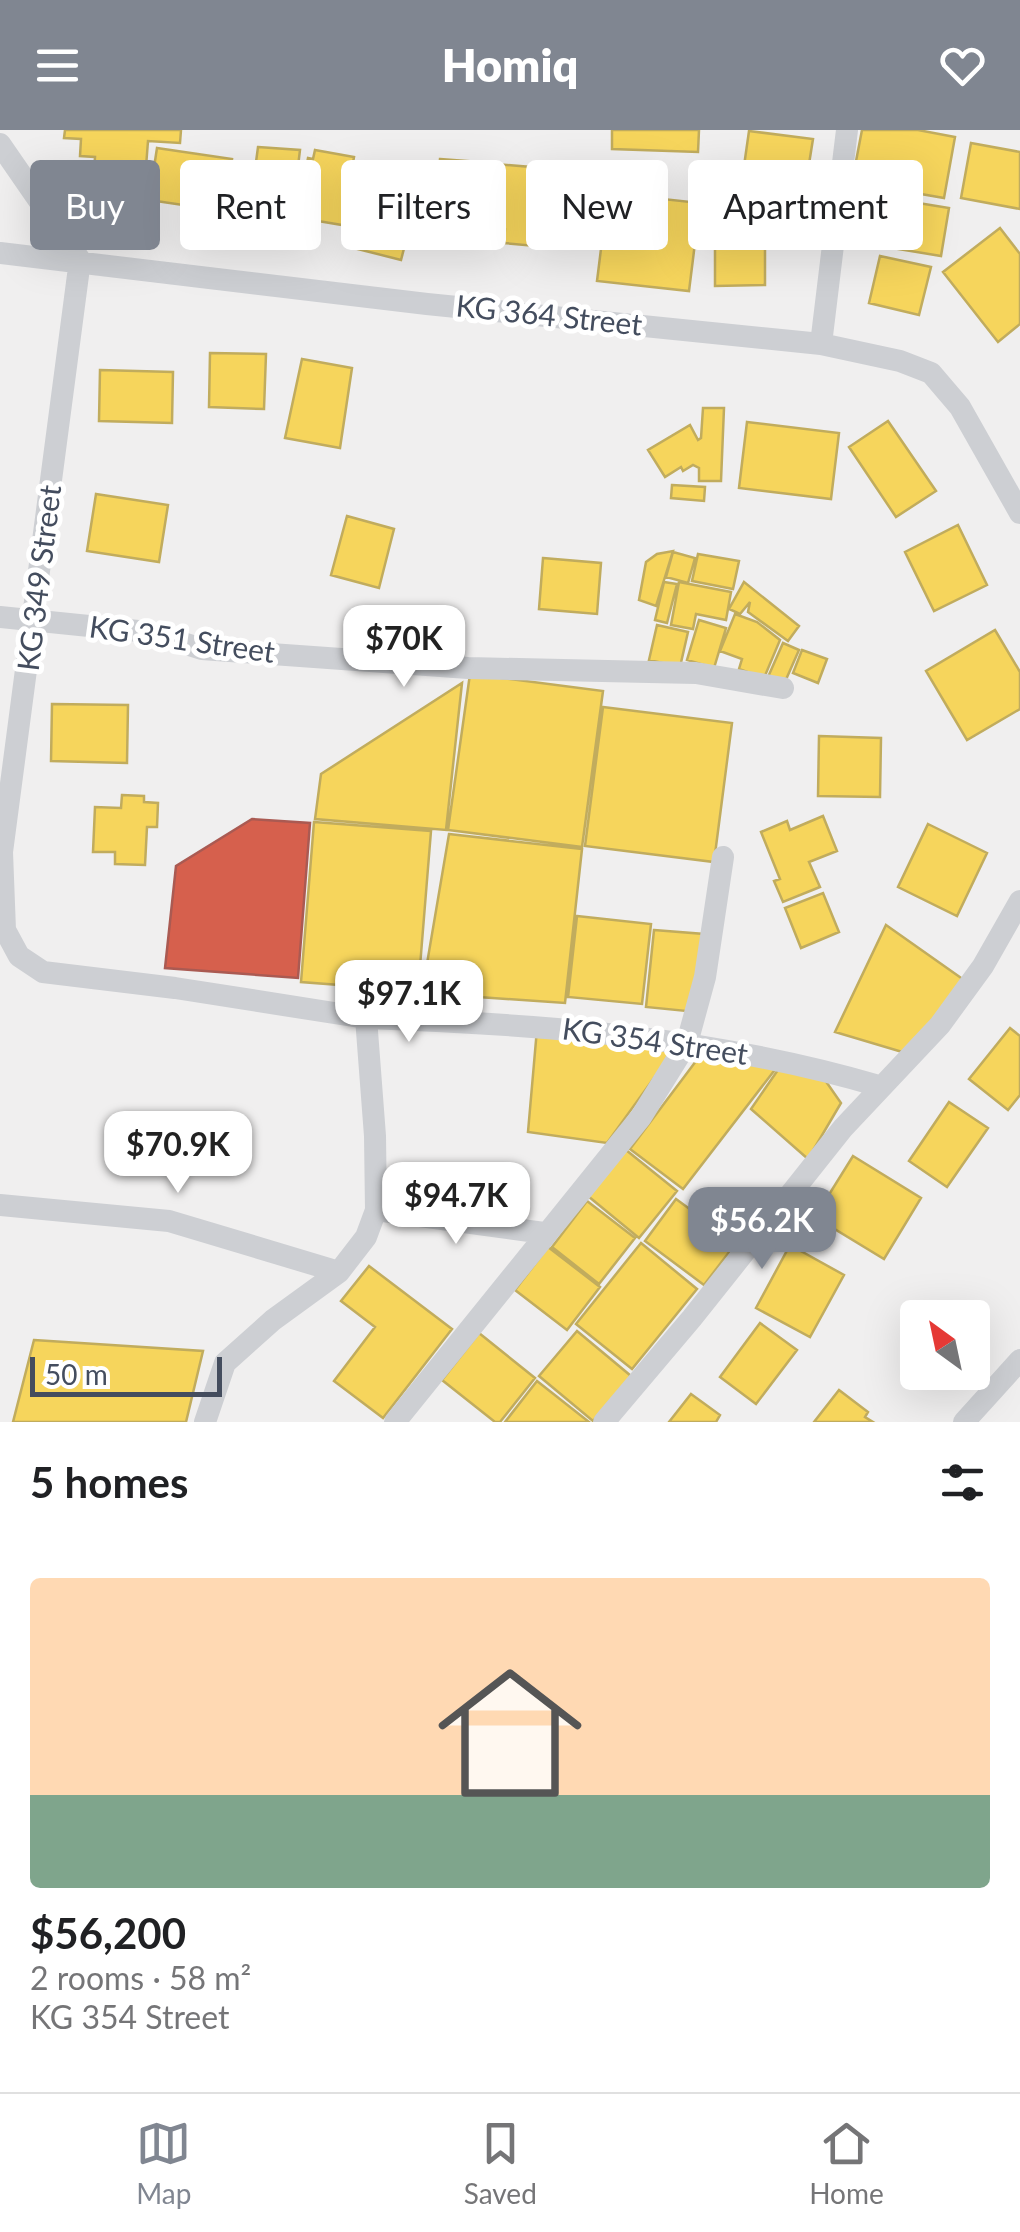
<!DOCTYPE html>
<html lang="en">
<head>
<meta charset="utf-8">
<style>
	body { margin:0; font-family:Lato,sans-serif; background:#f2f2f2; color:#202124; height:100vh; display:flex; flex-direction:column; font-size:38px; white-space:nowrap }
	* { box-sizing:border-box; margin:0 }
	p { font-size:32px; color:#757577 }
	.icon { flex:none; width:55px; height:55px; fill:none; stroke:currentColor; stroke-width:2; stroke-linecap:round; stroke-linejoin:round }
	.map { position:relative; height:1292px; overflow:hidden }
	.drawer { display:flex; flex-direction:column; background:#fff; flex:1 }
	.drawer>* { flex:none }
	.banner { position:absolute; left:30px; top:30px; width:960px; height:90px; display:flex; gap:20px }
	.needle { width:65px; rotate:327deg }
	.buttons { position:absolute; left:900px; top:1170px; display:grid; gap:20px }
	.buttons a { display:grid; place-items:center; width:90px; height:90px; border-radius:10px; background:#fff; box-shadow:0 10px 40px #0002; font-size:50px }
	.scale { position:absolute; left:30px; bottom:25px; width:192px; box-sizing:border-box; padding-left:10px; border:5px solid #444d5e; border-top:0; font-size:28px; line-height:35px; white-space:nowrap; color:#444d5e; -webkit-text-stroke:8px #fff; paint-order:stroke }
	.price { position:absolute; translate:-50% -85px; padding:0 22px; border-radius:20px; background:#fff; color:#222; font-size:32px; line-height:65px; filter:drop-shadow(0 2px 5px #0008) }
	.price::after { content:''; position:absolute; left:50%; top:60px; width:30px; height:22px; margin-left:-15px; background:inherit; clip-path:polygon(0 0,100% 0,50% 100%) }
	.price.current { background:#808691; color:#fff }
	ul { padding:0; list-style:none }
	li { display:grid; align-content:center; gap:20px; height:530px; padding:0 30px }
	li span { display:grid; place-items:center; height:310px; border-radius:10px; color:#555 }
	li>.icon { margin-inline-start:auto }
	span .icon { width:180px; height:180px; fill:#fffc; stroke-width:1 }
	li b { font-size:42px }
	h2 { display:flex; justify-content:space-between; align-items:center; height:120px; padding:0 30px; font-size:42px }
	.pill { padding:0 35px; border-radius:10px; background:#fff; box-shadow:0 10px 40px #0002; font-size:35px; line-height:90px }
	.pill.current { background:#808691; color:#fff }
	header { display:flex; justify-content:space-between; align-items:center; height:130px; padding:0 30px; background:#808691; color:#fff; font-size:45px; font-weight:800 }
	.dock { display:flex; justify-content:space-around; align-items:center; height:140px; border-top:2px solid #e0e0e0; background:#fff; font-size:28px; color:#757577 }
	.dock a { display:grid; justify-items:center; gap:5px }
	.dock .current { color:#808691 }
	.map>svg:first-child { display:block }
	.homes { fill:#f6d55c; stroke:#c1ac5d; stroke-width:2.5 }
	.shops { fill:#d6604d; stroke:#aa5a52; stroke-width:2.5 }
	.lines { fill:none; stroke-linecap:round; stroke-linejoin:round }
	.minor { stroke:#cdcfd3; stroke-width:22 }
	.labels { text-anchor:middle; stroke-width:10; stroke-linejoin:round; paint-order:stroke }
	.street-label { font-size:30px; fill:#444d5e; stroke:#fff }
</style>
</head>
<body>
<header><svg class="icon" aria-label="menu" viewBox="0 0 24 24"><path d="M4 6h16M4 12h16M4 18h16"/></svg>Homiq<svg class="icon" aria-label="heart" viewBox="0 0 24 24"><path d="M12 20l-8-8c-3-5 5-10 8-4 3-6 11-1 8 4z"/></svg></header>
<div class="map">
<svg width="1020" height="1292" viewBox="0 0 1020 1292">
	<rect width="100%" height="100%" fill="#f0efef"/>
	<!-- homes -->
	<path class="homes" d="M65 0H181L180 13 148 11 146 37 133 36 129 90 91 88 95 27 80 26 81 9 64 8Z
		M612 0H699L698 22 612 19Z
		M862 0H918L955 7 944 68 852 52Z
		M749 1 813 9 805 59 742 50Z
		M971 13 1020 22V79L961 68Z
		M258 17 300 20 292 86 266 83V78L250 77Z
		M157 18 232 29 224 81 149 70Z
		M315 20 354 27 342 95 312 90 313 86 298 83 308 28 313 29Z
		M440 29 492 33 486 109 455 107 456 95 446 94 447 86 435 85Z
		M495 34 543 38 535 116 504 113 505 99 497 95V90L490 89Z
		M369 44 420 57 401 130 350 117Z
		M608 63 700 73 689 161 597 151Z
		M888 68 949 78 941 126 880 116Z
		M715 89H765V155L715 156Z
		M1000 98 1020 124V194L998 212 943 142Z
		M880 126 931 137 919 185 869 173Z
		M210 223 266 224 264 279 209 277Z
		M302 229 352 238 340 318 285 308Z
		M100 240 173 242 172 293 99 291Z
		M703 278H724L721 351H699V338L693 335 683 341 681 337 665 347 648 320 690 295 698 310 701 308Z
		M888 291 936 361 896 387 849 317Z
		M747 292 839 303 831 369 739 358Z
		M672 355 705 357 704 371 671 368Z
		M96 364 168 375 159 432 87 421Z
		M347 386 394 399 379 458 331 445Z
		M958 395 987 455 934 481 905 422Z
		M673 421 656 476 639 470 646 432 657 424Z
		M673 422 695 428 688 453 666 447Z
		M698 424 739 431 733 459 692 451Z
		M543 428 601 433 597 484 539 479Z
		M664 452 677 454 667 493 655 490Z
		M679 452 731 462 726 490 696 484 693 499 671 495Z
		M744 452 799 496 788 511 748 482 750 472 740 484 729 479Z
		M735 484 757 492 780 510 764 548 739 539 742 529 720 521Z
		M699 490 726 498 714 538 687 530Z
		M657 495 688 502 680 537 649 530Z
		M995 500 1020 542V579L967 610 926 541Z
		M783 513 799 520 784 554 768 547Z
		M802 520 827 529 818 553 793 543Z
		M470 544 603 561 582 717 448 700Z
		M462 553 446 700 315 689 321 644Z
		M52 574 128 575 127 633 51 631Z
		M603 577 732 593 714 732 585 716Z
		M819 606 881 608 880 667 818 666Z
		M122 665 144 666V672L158 673 157 697H147L145 735 115 734V722H93L95 677 121 678Z
		M823 686 837 721 809 732 820 757 783 772 774 751 780 749 761 702 787 691 790 700Z
		M314 692 431 701 418 861 301 852Z
		M928 694 987 723 957 786 898 757Z
		M449 704 582 719 565 873 422 863Z
		M823 763 839 802 801 818 785 778Z
		M577 786 651 794 642 874 568 867Z
		M886 795 964 850 909 924 835 902Z
		M654 800 704 804 696 882 646 877Z
		M1010 898 1020 906V965L1008 980 969 949Z
		M537 899 675 919 607 1013 528 1002Z
		M702 923 777 937 683 1059 630 1019Z
		M780 937 818 940 841 973 808 1029 751 979Z
		M949 972 988 998 947 1057 909 1031Z
		M626 1020 677 1061 639 1108 588 1066Z
		M853 1026 921 1068 884 1129 815 1087Z
		M676 1069 736 1113 704 1155 645 1111Z
		M587 1071 635 1108 599 1154 552 1117Z
		M641 1113 697 1159 632 1239 576 1194Z
		M790 1115 844 1145 810 1207 756 1178Z
		M548 1117 600 1157 567 1200 515 1160Z
		M369 1136 452 1199 383 1288 334 1251 375 1197 341 1171Z
		M760 1193 797 1220 756 1274 720 1247Z
		M577 1201 631 1246 593 1291 539 1246Z
		M479 1203 535 1248 500 1292H495L442 1250Z
		M34 1210 203 1221 186 1292H13Z
		M537 1251 589 1292H505Z
		M839 1260 868 1282 865 1287 873 1292H814Z
		M691 1264 720 1285 716 1292H669Z"/>
	<!-- shops -->
	<path class="shops" d="M252 689 310 693 298 848 165 838 176 736Z"/>
	<g class="lines">
		<!-- minor -->
		<path class="minor" d="M0 14 80 130 2 722 5 800 19 826 43 842 175 858 366 888
			M0 123 427 174 821 214 900 231 931 243 960 277 1020 383
			M821 214 847 0
			M0 487 148 502 202 519 468 538 696 543 783 558
			M0 1075 169 1091 339 1142
			M376 1080 544 1103
			M205 1292 225 1233 273 1190 339 1142 366 1107 376 1080 375 1006 366 888C540 894 712 907 879 956
			M395 1292 641 987 687 913 705 847 723 727
			M604 1292 692 1188 843 998 940 895 983 836 1020 771
			M964 1292 1020 1230"/>
	</g>
	<g class="labels">
		<!-- street labels -->
		<g class="street-label">
			<text transform="translate(549 186) rotate(6)" y="10">KG 364 Street</text>
			<text transform="translate(40 448) rotate(-83)" y="10">KG 349 Street</text>
			<text transform="translate(182 510) rotate(8)" y="10">KG 351 Street</text>
			<text transform="translate(655 912) rotate(8)" y="10">KG 354 Street</text>
		</g>
	</g>
</svg>
<div class="buttons">
<a><svg class="needle" viewBox="-14 -14 28 28"><path d="M0-13l5 13h-10z" fill="#e53935"/><path d="M0 13l5-13h-10z" fill="#757577"/></svg></a>
</div>
<div class="scale">50 m</div>
<b class="price" style="left:404px;top:560px">$70K</b>
<b class="price" style="left:409px;top:915px">$97.1K</b>
<b class="price" style="left:178px;top:1066px">$70.9K</b>
<b class="price" style="left:456px;top:1117px">$94.7K</b>
<b class="price current" style="left:762px;top:1142px">$56.2K</b>
<div class="banner">
<a class="pill current">Buy</a>
<a class="pill">Rent</a>
<a class="pill">Filters</a>
<a class="pill">New</a>
<a class="pill">Apartment</a>
</div>
</div>
<section class="drawer">
<h2>5 homes<svg class="icon" aria-label="filters" viewBox="0 0 24 24"><path d="M4 7h16M4 17h16"/><circle cx="9" cy="7" r="2"/><circle cx="15" cy="17" r="2"/></svg></h2>
<ul>
<li><span style="background:linear-gradient(#ffd9b3 70%,#7fa58c 0)"><svg class="icon" aria-label="home" viewBox="0 0 24 24"><path d="M3 11l9-7 9 7M6 9v11h12V9"/></svg></span><div><b>$56,200</b><p>2 rooms · 58 m²</p><p>KG 354 Street</p></div></li>
</ul>
</section>
<nav class="dock">
<a class="current"><svg class="icon" aria-label="map" viewBox="0 0 24 24"><path d="M3 6l6-2 6 2 6-2v14l-6 2-6-2-6 2zM9 4v14M15 6v14"/></svg>Map</a>
<a><svg class="icon" aria-label="saved" viewBox="0 0 24 24"><path d="M7 4h10v16l-5-4-5 4z"/></svg>Saved</a>
<a><svg class="icon" aria-label="home" viewBox="0 0 24 24"><path d="M3 11l9-7 9 7M6 9v11h12V9"/></svg>Home</a>
</nav>
</body>
</html>
